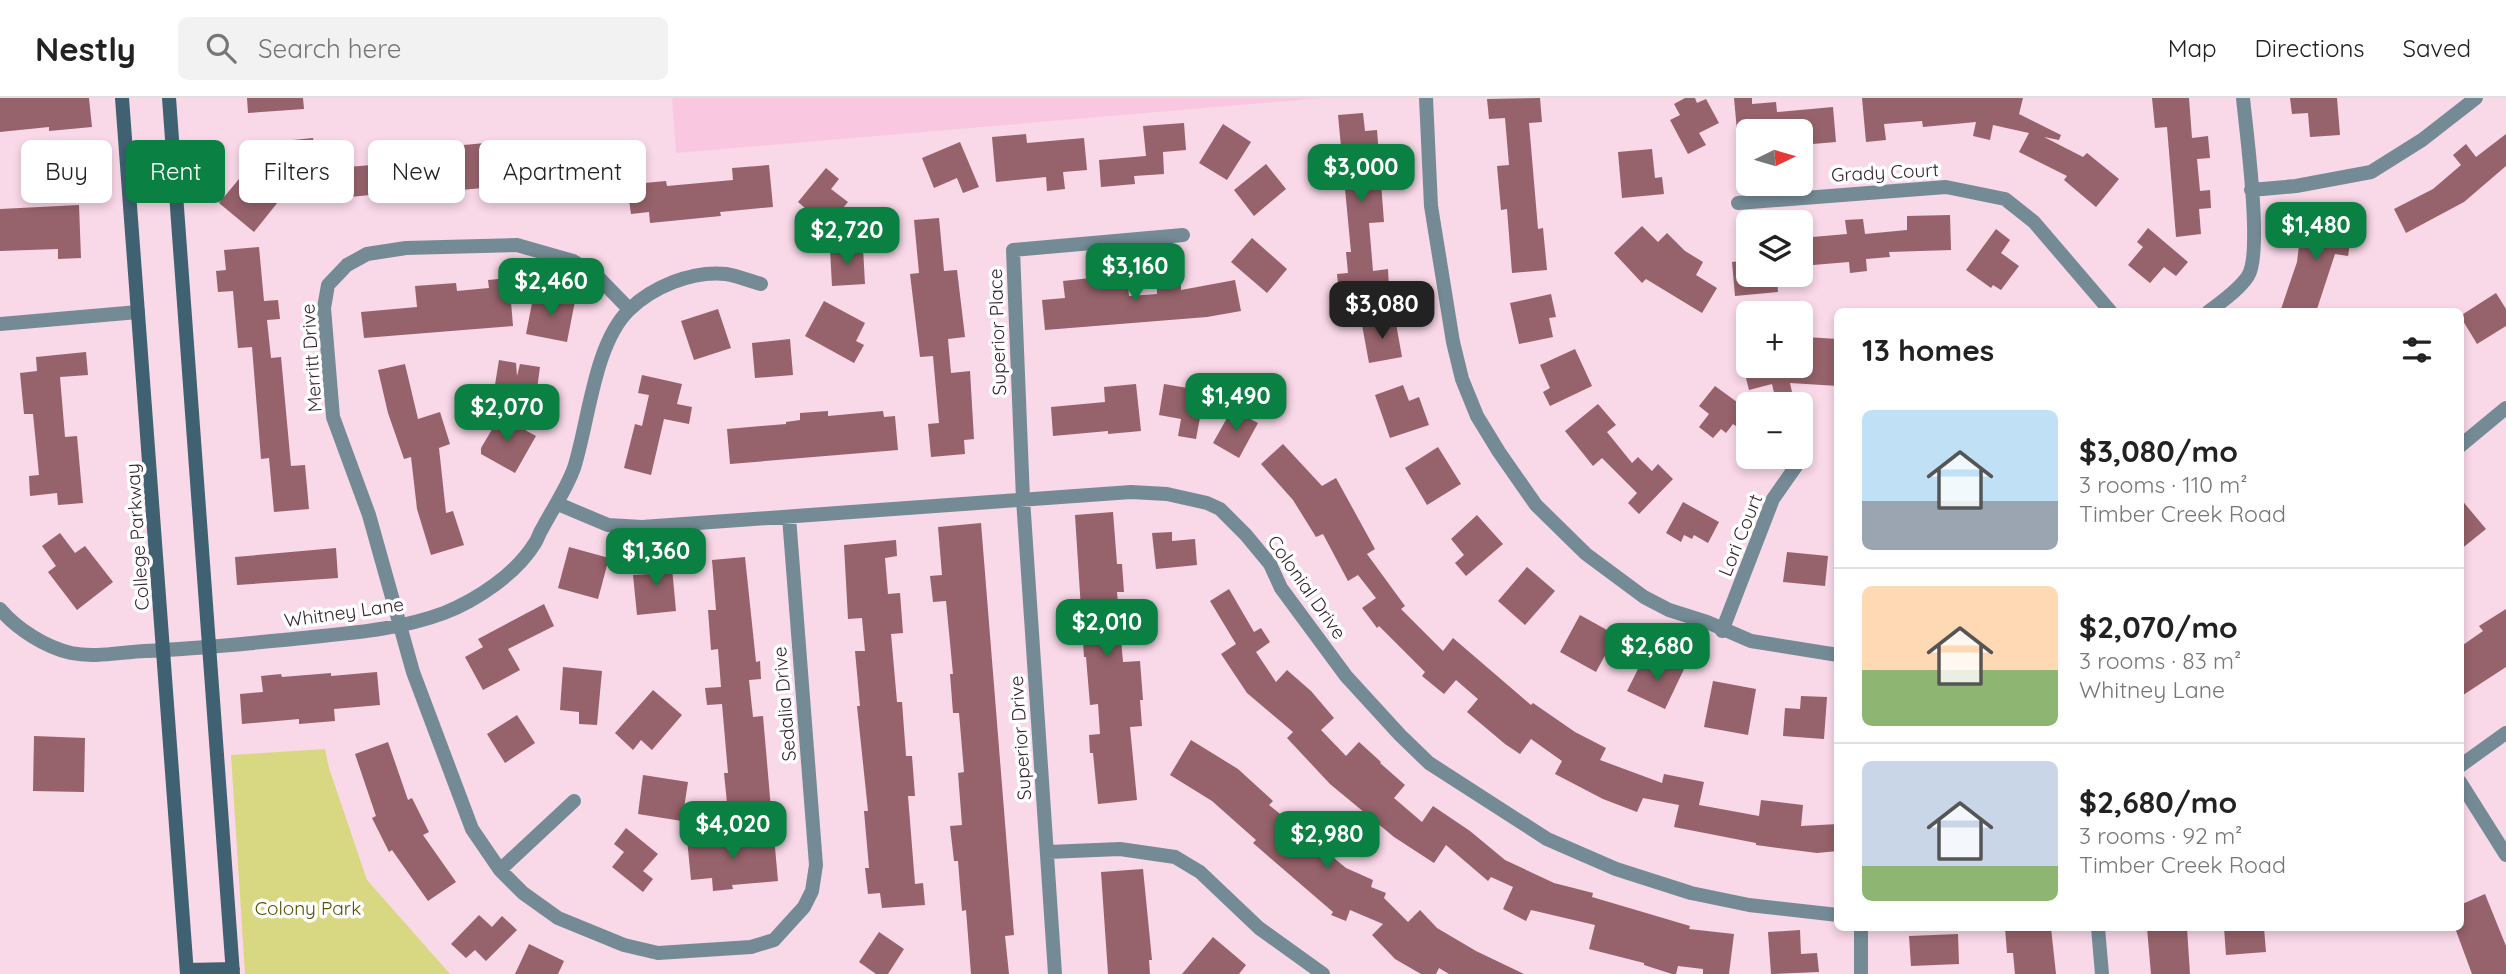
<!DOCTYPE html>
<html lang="en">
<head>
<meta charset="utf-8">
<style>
	body { margin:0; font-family:Quicksand,sans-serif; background:#f2f2f2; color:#222; height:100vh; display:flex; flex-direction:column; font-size:26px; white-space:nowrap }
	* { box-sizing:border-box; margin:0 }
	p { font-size:23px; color:#767676 }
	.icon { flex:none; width:38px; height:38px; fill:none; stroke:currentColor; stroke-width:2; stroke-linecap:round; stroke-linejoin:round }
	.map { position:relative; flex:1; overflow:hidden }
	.details { position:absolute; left:1834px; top:210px; width:630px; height:623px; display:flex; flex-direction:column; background:#fff; border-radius:10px; box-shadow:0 4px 10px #0003 }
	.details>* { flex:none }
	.top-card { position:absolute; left:21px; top:42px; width:665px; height:63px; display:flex; gap:14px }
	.needle { width:46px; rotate:85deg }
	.fabs { position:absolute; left:1736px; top:21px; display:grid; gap:14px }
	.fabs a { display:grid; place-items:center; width:77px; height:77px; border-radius:10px; background:#fff; box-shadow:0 4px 10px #0003; font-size:35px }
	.price { position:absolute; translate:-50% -60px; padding:0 16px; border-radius:14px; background:#0b8043; color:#fff; font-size:23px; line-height:46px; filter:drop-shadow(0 2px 4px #0008) }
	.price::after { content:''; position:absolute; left:50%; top:42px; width:21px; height:16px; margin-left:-10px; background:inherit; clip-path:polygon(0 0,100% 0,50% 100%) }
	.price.active { background:#222; color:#fff }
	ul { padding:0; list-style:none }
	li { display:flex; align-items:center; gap:21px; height:175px; padding:0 28px }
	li+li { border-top:2px solid #e0e0e0 }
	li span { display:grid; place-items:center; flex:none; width:196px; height:140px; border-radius:10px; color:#555 }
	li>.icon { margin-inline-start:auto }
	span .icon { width:84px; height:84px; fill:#fffc; stroke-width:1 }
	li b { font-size:30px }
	h2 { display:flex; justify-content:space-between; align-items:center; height:84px; padding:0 28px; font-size:30px }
	.pill { padding:0 24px; border-radius:10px; background:#fff; box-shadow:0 4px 10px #0003; font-size:24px; line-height:63px }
	.pill.active { background:#0b8043; color:#fff }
	header { display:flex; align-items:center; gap:42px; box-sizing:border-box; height:98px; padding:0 35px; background:#fff; border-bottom:2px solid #e0e0e0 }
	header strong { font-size:33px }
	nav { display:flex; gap:38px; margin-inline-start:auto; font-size:24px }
	.search { width:490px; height:63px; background:#f2f2f2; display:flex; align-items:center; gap:18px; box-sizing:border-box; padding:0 24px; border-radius:10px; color:#767676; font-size:26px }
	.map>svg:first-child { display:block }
	.built { fill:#f9c8e0 }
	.green { fill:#d9d882 }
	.building { fill:#96626b }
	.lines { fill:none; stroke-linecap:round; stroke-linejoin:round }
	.minor { stroke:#748b96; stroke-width:14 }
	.tertiary { stroke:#748b96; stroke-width:14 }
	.secondary { stroke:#3f6171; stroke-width:14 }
	.labels { text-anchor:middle; stroke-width:7; stroke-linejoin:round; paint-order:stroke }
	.street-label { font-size:19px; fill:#38242e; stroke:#fff }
	.park-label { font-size:19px; fill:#535100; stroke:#fff }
</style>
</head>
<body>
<header>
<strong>Nestly</strong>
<div class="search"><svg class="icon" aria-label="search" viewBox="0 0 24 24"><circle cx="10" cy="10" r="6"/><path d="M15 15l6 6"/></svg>Search here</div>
<nav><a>Map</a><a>Directions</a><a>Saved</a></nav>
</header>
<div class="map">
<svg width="2506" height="876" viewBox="0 0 2506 876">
	<rect width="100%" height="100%" fill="#f9d8e8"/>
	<!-- built -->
	<path class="built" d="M672 0H1322L676 55Z"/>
	<!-- green -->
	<path class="green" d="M325 651 329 670 367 782 450 876H245L231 657Z"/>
	<!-- building -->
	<path class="building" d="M0 0H89L92 29 49 33V29L0 34Z
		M247 0H303L304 11 248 15Z
		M1540 0 1542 24 1529 25 1538 131 1543 130 1547 172 1512 175 1507 111 1501 112 1497 68 1509 67 1505 20 1489 21 1487 1Z
		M1685 0H1695L1697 5 1706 1 1719 25 1699 35 1706 47 1688 56 1670 22 1680 17 1674 6Z
		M1734 0H1752V6L1776 4 1777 14 1833 9 1836 44 1801 47V33H1791V28L1737 33Z
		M1862 0H2023L2019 16 2061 37 2059 42 2044 39 2083 59 2087 55 2119 81 2096 109 2064 82 2067 78 2019 54 2029 35 1993 27 1990 42 1973 38 1976 24 1923 29 1922 23 1884 26 1886 42 1866 44Z
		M2152 0H2189L2192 40 2208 38 2210 60 2197 61 2200 93 2210 92 2211 110 2199 111 2201 136 2176 139 2167 29 2155 30Z
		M2290 0H2337L2340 37 2310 39 2308 15 2292 16Z
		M1363 15 1365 33 1377 32 1384 124 1369 125 1373 173 1388 171 1389 191 1339 196 1337 176 1348 175 1346 154H1351L1338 17Z
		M1184 25 1186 52 1163 54 1164 76 1134 78 1135 86 1101 89 1099 62 1146 58 1143 28Z
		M1223 26 1251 44 1227 82 1199 65Z
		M1026 36 1027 45 1084 40 1087 72 1063 74 1065 91 1047 93 1046 79 996 84 992 39Z
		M2506 36V68L2464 104 2406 135 2394 111 2433 91 2461 67 2453 57 2466 46 2476 59Z
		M313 40 315 56 324 55 326 74 305 76 307 90 289 92 283 43Z
		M441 44 442 49 496 44V52L547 48 548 53 607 47 609 76 643 73 644 85 666 83 667 88 733 82 732 70 769 67 773 109 720 114 721 118 650 125 649 114 631 116 629 102 591 105 590 95 571 97 569 75 536 78 537 90 515 92V87L461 92 460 88 350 99 348 69 407 64 406 47Z
		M960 44 979 89 963 95 957 80 934 90 922 60Z
		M1652 51 1655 80 1662 79 1664 96 1622 100 1618 54Z
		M1266 66 1286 91 1254 118 1234 92Z
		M826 70 839 81 831 91 848 104 820 137 806 125 812 116 798 104Z
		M244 75 278 104 254 134 219 105Z
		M79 107 81 160 58 161V151L0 153V111Z
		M2319 113 2343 117 2342 125 2353 127 2348 158 2335 156 2316 214H2280L2297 164 2301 131 2316 133Z
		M1950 117 1951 152 1889 154 1890 159 1866 161 1867 173 1850 175 1849 164 1801 168V140L1847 136 1845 122 1863 121 1865 136 1907 132V118Z
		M939 120 944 173 957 172 965 239 948 241 951 275 970 273 974 341 964 342 965 356 931 359 928 326 939 325 933 258 920 259 910 176 919 175 914 122Z
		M1642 128 1658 144 1667 135 1685 153 1703 164 1696 177 1717 190 1702 215 1646 181 1642 185 1614 155Z
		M2148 130 2188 164 2176 178 2164 169 2150 185 2128 167 2143 149 2137 144Z
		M1996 131 2010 142 2001 155 2019 168 2001 192 1993 187 1991 190 1966 172Z
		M1252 140 1287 171 1267 195 1231 164Z
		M259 149 264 203 278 202 280 221 267 222 271 260 281 259 291 368 305 367 309 411 274 414 269 360 261 361 252 249 238 250 233 193 218 194 216 173 226 172 224 152Z
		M863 150 865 186 832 188 830 151Z
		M1748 162V177H1777L1778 194 1735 198 1732 164Z
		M1127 176 1129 198 1157 196V188L1181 186V192L1235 182 1241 213 1207 219 1045 232 1042 202 1065 200 1063 183Z
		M509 180 513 228 364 240 361 214 417 209 415 188 456 185 457 193 489 190 488 182Z
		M534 195 575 203 567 244 526 236Z
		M2496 195 2506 211V228L2477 246 2460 218Z
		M1551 196 1556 219 1549 220 1553 239 1519 246 1510 205Z
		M824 203 865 225 856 243 864 247 854 265 805 238Z
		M718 211 731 250 694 262 681 223Z
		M1395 220 1402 259 1369 265 1362 227Z
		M1806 239 1838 241V288L1790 285 1792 294 1775 299 1772 286 1749 292 1743 268H1804Z
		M790 241 793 277 755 280 752 245Z
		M1575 251 1592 288 1550 308 1543 294 1550 290 1540 267Z
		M86 254 88 277 60 279 65 339 77 338 83 405 58 407 57 395 30 398 29 378 39 377 33 316H24L20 275 37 273 36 259Z
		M499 262 516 265 517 278 520 266 540 269 537 291 545 293 542 313 492 305Z
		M405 266 418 321 440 314 450 346 439 350 446 415 453 413 464 447 431 457 417 411 411 359 404 361 388 315 378 272Z
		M642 277 682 286 677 306 692 309 689 326 664 321 651 377 624 370 635 326 642 328 649 297 638 295Z
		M1136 286 1141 333 1108 336V333L1053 338 1051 309 1105 304 1104 289Z
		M1164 286 1205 293 1196 341 1178 338 1181 321 1159 317Z
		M1403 287 1409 303 1419 299 1429 327 1390 340 1375 297Z
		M1715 288 1748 312V337L1733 326 1726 335 1721 331 1713 340 1699 329 1709 316 1699 308Z
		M1598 306 1616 327 1607 334 1632 365 1638 359 1652 373 1658 366 1673 381 1639 416 1628 405 1637 395 1602 360 1593 368 1565 333Z
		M1232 311 1258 325 1239 360 1213 345Z
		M828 313V318L883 313 884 319 895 318 898 352 730 366 727 331 786 326V324L800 322V315Z
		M500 318 536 338 515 375 481 356V350Z
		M1283 346 1322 388 1336 380 1375 451 1367 456 1405 508 1401 511 1443 553 1453 540 1531 607 1533 605 1575 634 1606 650 1600 662 1662 685 1664 676 1704 684 1699 707 1759 718 1761 702 1803 707 1801 728 1838 726V753L1817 755 1756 747V745L1674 729 1679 707 1643 700 1637 714 1603 701 1555 676 1562 663 1531 641 1520 656 1505 646 1467 614 1478 601 1456 582 1444 596 1422 578 1425 574 1379 528 1377 530 1362 510 1376 500 1358 477 1348 483 1323 436 1316 439 1293 402 1261 366Z
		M1438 349 1461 386 1427 407 1405 370Z
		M2460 400 2486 431 2460 452Z
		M1683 404 1719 424 1708 445 1694 437 1692 441 1684 437 1681 444 1666 435Z
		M1113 414 1117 466H1122L1124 494H1117L1123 564 1140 563 1143 602H1140L1142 628 1130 629 1137 702 1098 706 1093 655H1090L1089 637 1100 636 1098 606 1090 607 1086 559H1084L1075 417Z
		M1477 417 1503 446 1466 478 1455 465 1464 457 1451 441Z
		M981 425 1014 837 1005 838 1009 876H971L966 812 962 813 958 763H954L950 728 962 727 958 675 964 674 959 615H953L950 576H953L946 503 933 504 930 478 942 477 938 429Z
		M1172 434V443L1195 441 1197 467 1156 471 1152 435Z
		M60 435 75 455 85 448 113 484 77 512 48 474 56 468 42 448Z
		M896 442 897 458 885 460 888 496 900 495 903 535 891 536 897 604H902L906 658H912L915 698H908L915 786 923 785 925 807 882 810 880 795 868 796 865 770H869L864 713H868L857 608H860L855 553H865L862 520 848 521 844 447Z
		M569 449 609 460 598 501 558 490Z
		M336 450 338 480 237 487 235 459Z
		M1787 454 1828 458 1825 488 1783 484Z
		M671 459 676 513 637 517 633 477 651 476 649 461Z
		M745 459 756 564 760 563 761 581 749 582 753 619 763 618 771 711 728 715 724 675H728L722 606 707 607 705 590 721 589 718 551 711 552 708 512H716L712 462Z
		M1527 469 1555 493 1525 527 1498 503Z
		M1229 491 1254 534 1261 530 1270 544 1256 554 1276 584 1287 572 1311 593 1334 620 1321 632 1346 658 1359 644 1381 664 1380 665 1405 687 1394 700 1422 724 1433 708 1470 733 1505 762 1554 785 1593 795 1592 799 1690 828 1689 831 1734 836 1729 876H1703V871L1678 868 1676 876H1672L1644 867V865L1589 851 1595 827 1531 812 1526 823 1503 811 1513 789 1491 779 1488 783 1446 747 1434 765 1394 739 1330 686 1287 640 1293 634 1247 595 1221 556 1236 546 1210 503Z
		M544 506 554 528 508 551 520 572 483 592 465 559 483 549 478 541Z
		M2506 511V569L2460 599V549L2483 533 2479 528Z
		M1580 517 1616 537 1596 574 1560 554Z
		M1668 561 1685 569 1665 611 1627 593 1641 565 1661 575Z
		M563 569 602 573 597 627 579 626V614L560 612Z
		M377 574 380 607 334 611 335 623 299 626V621L242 626 240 596 263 594 261 578 281 576 282 579 331 575V578Z
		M1713 583 1756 591 1748 637 1704 629Z
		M653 592 682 617 652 652 641 642 633 652 615 635Z
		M1801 598 1827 599 1824 641 1783 638 1785 610 1800 611Z
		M517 617 535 645 505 665 487 636Z
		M34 638 85 640 84 694 33 693Z
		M1191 642 1238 671 1273 703 1269 707 1346 770 1373 782 1371 789 1386 795 1384 800 1408 824 1420 812 1437 830 1476 853 1524 876H1449L1439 870 1436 876H1421L1395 861 1372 837 1383 826 1350 812 1346 823 1331 817 1333 814 1253 745 1256 742 1212 703 1170 677Z
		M388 644 408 702 412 700 429 734 423 737 456 784 428 803 392 752 389 754 372 720 376 718 355 656Z
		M643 677 688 684 682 723 638 716Z
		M626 730 658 756 643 773 653 781 643 794 612 769 624 754 614 746Z
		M774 738 778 783 732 787 733 791 713 793 712 780 691 782 687 741 709 739 710 744Z
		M1143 771 1152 862H1149L1150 876H1108L1101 774Z
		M2485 796 2506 848V876H2472L2455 830H2460V807Z
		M479 817 492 829 502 818 517 832 486 863 475 852 466 860 451 846Z
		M2005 830H2051L2056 876H2015L2013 855H2007Z
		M2147 830H2187L2190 876H2151Z
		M2224 830H2264L2266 854 2226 857Z
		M1800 832 1801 856 1817 855 1819 874 1771 876 1768 834Z
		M879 834 904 851 888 876H876L859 864Z
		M1958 836 1959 866 1911 868 1909 838Z
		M1213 839 1246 867 1239 876H1182Z
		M529 846 564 863 558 876H515Z"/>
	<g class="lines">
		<!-- minor -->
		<path class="minor" d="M2251 92 2296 88 2371 74 2422 42 2476 0
			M1738 105 1946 89 2005 101 2034 124 2111 214
			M629 211 595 176 573 163 517 147 406 150 367 156 347 167 328 187 324 210 333 319 369 417 413 574 472 731 500 772 523 795 558 820 624 847 658 855 751 849 774 842 804 809 812 793 816 767 789 419
			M2208 214C2221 204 2239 192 2248 178 2263 155 2246 32 2243 0
			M0 226 138 214
			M558 406 608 427 642 429 1131 394 1167 396 1207 405 1220 411 1246 437 1270 466 1281 490 1346 578 1400 637 1429 665 1547 741 1616 771 1691 795 1749 807 1838 817
			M0 511C17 531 45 549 71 555 95 560 121 554 145 553 198 551 251 545 303 540 351 535 398 532 444 515 477 502 516 476 535 445 538 441 539 435 542 431 553 410 566 392 574 370 589 323 594 246 629 212 652 189 693 172 726 176 738 178 750 183 761 186
			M1722 533 1773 401 1801 361
			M2460 668 2506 635
			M2460 684 2506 757
			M1048 754 1120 751 1175 759 1200 774 1259 830 1323 876
			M500 772 574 703
			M1861 830V876
			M2098 830 2102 876
			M1055 876 1023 401 1013 152 1183 137"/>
		<!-- tertiary -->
		<path class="tertiary" d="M1426 0 1431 108 1453 244 1462 281 1477 318 1499 354 1536 407 1586 456 1644 499 1669 512 1707 524 1751 543 1838 557
			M2460 348 2506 310"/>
		<!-- secondary -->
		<path class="secondary" d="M122 0 187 876
			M169 0 233 876
			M187 872 233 871"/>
	</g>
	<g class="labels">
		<!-- street labels -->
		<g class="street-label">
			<text transform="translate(1885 74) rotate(-3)" y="7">Grady Court</text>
			<text transform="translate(997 234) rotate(-92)" y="7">Superior Place</text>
			<text transform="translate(311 260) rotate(-94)" y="7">Merritt Drive</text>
			<text transform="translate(1740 437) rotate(-68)" y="7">Lori Court</text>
			<text transform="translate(137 439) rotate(-94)" y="7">College Parkway</text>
			<text transform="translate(1307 489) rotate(55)" y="7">Colonial Drive</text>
			<text transform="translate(344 514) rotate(-8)" y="7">Whitney Lane</text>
			<text transform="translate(784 606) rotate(-95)" y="7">Sedalia Drive</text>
			<text transform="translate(1020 640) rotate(-94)" y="7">Superior Drive</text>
		</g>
		<!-- park labels -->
		<g class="park-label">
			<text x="308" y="817">Colony Park</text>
		</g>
	</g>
</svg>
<div class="fabs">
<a><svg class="needle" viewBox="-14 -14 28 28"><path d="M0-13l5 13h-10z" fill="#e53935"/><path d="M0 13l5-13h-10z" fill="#767676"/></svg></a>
<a><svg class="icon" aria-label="layers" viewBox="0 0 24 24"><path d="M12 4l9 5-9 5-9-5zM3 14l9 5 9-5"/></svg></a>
<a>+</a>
<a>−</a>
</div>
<b class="price" style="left:1361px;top:106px">$3,000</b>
<b class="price" style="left:2316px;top:164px">$1,480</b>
<b class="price" style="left:847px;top:169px">$2,720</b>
<b class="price" style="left:1135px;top:205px">$3,160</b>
<b class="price" style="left:551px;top:220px">$2,460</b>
<b class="price active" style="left:1382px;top:243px">$3,080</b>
<b class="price" style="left:1236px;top:335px">$1,490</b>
<b class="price" style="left:507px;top:346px">$2,070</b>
<b class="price" style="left:656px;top:490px">$1,360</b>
<b class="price" style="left:1107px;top:561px">$2,010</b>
<b class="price" style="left:1657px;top:585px">$2,680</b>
<b class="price" style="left:733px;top:763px">$4,020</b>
<b class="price" style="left:1327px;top:773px">$2,980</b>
<div class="top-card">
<a class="pill">Buy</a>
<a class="pill active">Rent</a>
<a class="pill">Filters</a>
<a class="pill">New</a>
<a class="pill">Apartment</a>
</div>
<section class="details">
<h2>13 homes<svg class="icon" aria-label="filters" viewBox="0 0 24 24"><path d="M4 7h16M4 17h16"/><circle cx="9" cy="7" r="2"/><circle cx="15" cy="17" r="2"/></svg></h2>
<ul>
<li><span style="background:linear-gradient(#bfe0f5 65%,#9aa5b1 0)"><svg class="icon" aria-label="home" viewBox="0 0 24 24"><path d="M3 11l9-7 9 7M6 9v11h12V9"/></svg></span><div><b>$3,080/mo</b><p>3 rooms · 110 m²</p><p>Timber Creek Road</p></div></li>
<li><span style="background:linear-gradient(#ffd9b3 60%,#8fb573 0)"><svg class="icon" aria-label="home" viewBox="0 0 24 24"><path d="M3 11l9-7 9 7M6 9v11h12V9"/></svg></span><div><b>$2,070/mo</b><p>3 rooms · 83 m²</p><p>Whitney Lane</p></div></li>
<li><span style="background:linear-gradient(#c9d6e8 75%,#8fb573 0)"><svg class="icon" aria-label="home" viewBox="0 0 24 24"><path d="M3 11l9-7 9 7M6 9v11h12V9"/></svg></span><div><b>$2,680/mo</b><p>3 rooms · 92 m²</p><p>Timber Creek Road</p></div></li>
</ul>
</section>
</div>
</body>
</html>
